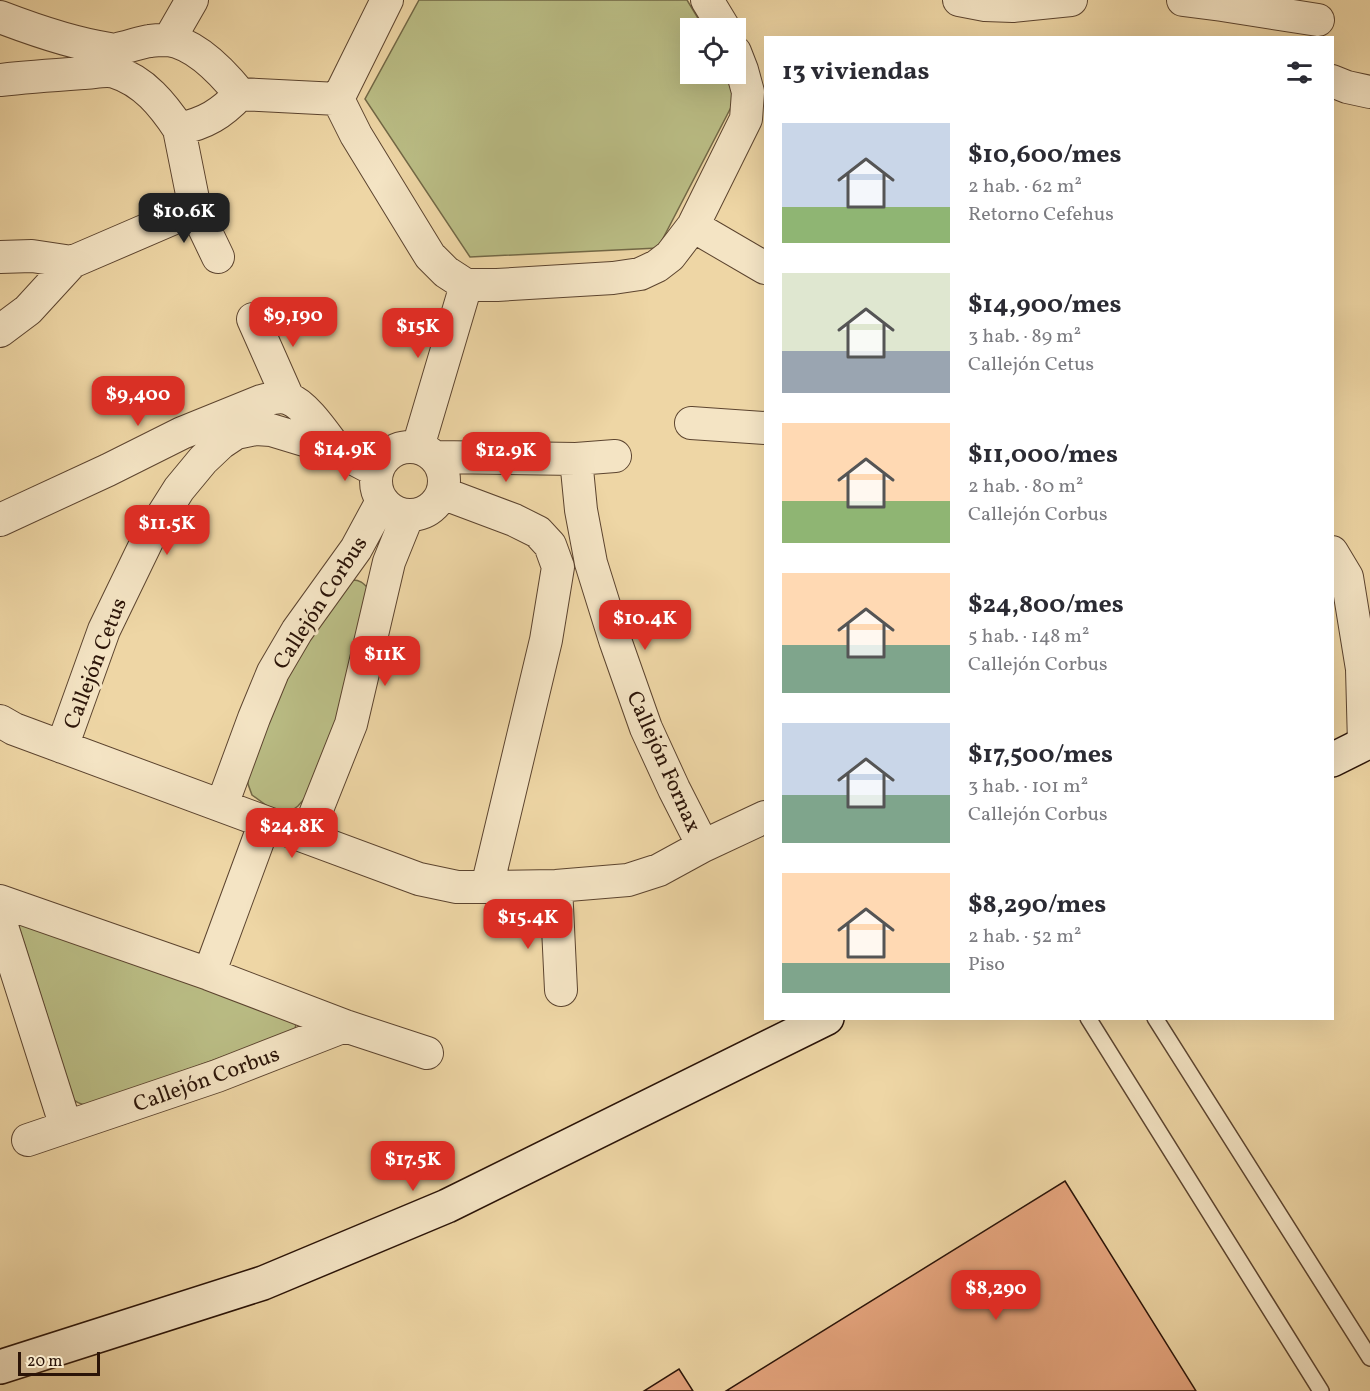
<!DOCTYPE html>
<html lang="es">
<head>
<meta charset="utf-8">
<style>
	body { margin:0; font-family:Vollkorn,serif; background:#f2f2f3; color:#2b2b33; height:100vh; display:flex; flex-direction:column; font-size:22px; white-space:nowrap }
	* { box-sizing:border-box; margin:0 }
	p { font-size:20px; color:#7c7c81 }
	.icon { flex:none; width:33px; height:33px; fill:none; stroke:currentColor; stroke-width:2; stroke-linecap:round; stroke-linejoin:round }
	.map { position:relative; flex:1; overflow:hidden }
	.details { position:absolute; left:764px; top:36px; width:570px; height:984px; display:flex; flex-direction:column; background:#fff; border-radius:0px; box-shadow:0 6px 24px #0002 }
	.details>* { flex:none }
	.fabs { position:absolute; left:680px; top:18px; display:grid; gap:12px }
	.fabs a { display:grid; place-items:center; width:66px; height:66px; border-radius:0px; background:#fff; box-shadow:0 6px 24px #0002; font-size:30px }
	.scale { position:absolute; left:18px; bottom:15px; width:82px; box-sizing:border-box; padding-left:6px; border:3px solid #2b1408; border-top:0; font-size:16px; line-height:21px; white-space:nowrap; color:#2b1408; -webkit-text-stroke:4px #f4e4c4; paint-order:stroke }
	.price { position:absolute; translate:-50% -51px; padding:0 14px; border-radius:12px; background:#d93025; color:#fff; font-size:20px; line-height:39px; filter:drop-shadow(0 2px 3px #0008) }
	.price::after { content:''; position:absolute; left:50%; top:36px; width:18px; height:14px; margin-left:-9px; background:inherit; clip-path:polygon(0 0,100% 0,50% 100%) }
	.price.active { background:#222; color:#fff }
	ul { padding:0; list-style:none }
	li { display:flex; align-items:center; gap:18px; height:150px; padding:0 18px }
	li span { display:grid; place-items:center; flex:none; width:168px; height:120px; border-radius:0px; color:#555 }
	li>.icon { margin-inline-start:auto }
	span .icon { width:72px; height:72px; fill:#fffc; stroke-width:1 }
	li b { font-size:26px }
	h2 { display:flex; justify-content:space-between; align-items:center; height:72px; padding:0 18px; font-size:26px }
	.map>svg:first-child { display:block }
	.green { fill:#babd85; stroke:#726846; stroke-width:1.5 }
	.building { fill:#e5a47d; stroke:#2b1408; stroke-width:1.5 }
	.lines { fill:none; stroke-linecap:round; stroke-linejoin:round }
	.service-casing { stroke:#5c442f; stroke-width:18 }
	.minor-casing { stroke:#5c442f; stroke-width:34 }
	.secondary-casing { stroke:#2b1408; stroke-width:36 }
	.service { stroke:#f4e4c4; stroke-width:15 }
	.minor { stroke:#f4e4c4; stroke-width:32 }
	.secondary { stroke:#f4e4c4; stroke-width:33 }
	.labels { text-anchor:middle; stroke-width:6; stroke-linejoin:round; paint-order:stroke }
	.street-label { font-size:22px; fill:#2b1408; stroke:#f4e4c4 }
</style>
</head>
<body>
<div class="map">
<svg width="1370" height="1391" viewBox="0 0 1370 1391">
	<rect width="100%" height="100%" fill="#eed6a5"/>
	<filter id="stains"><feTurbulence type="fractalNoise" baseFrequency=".00333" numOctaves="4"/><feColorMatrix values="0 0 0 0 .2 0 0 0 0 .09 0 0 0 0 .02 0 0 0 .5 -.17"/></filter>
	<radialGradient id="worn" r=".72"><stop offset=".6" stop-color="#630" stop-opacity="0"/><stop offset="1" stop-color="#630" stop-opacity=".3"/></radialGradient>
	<!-- green -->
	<path class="green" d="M419 0H687L704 28H690V74H732L741 88 658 248 470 257 365 99Z
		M353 580C360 580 363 583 368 588L345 716 312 790 298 806 291 811H282L270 808 252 795 248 784V773L298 649Z
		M16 918 296 1023 295 1030 286 1034 92 1104C84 1105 80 1105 74 1100Z"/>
	<!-- building -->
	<path class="building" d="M1065 1181 1196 1391H726Z
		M679 1369 693 1391H644Z"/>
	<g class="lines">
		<defs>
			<path id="service" d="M1088 1018 1321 1391
				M1155 1018 1370 1358"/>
			<path id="minor" d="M387 0 338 99 356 135 430 256 446 272 466 285H497L613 278 640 274 657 266 670 256 693 226 746 119 748 92 742 70 735 52
				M707 0 724 28
				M959 0 985 5 1013 6 1071 0
				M1183 0 1222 5 1318 20
				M0 17C34 30 74 44 110 49 119 51 139 42 150 41 155 40 163 40 168 40 196 44 223 73 240 94L338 99
				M169 40 192 0
				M0 80C27 77 55 75 83 73 92 73 106 69 115 72 144 81 163 105 179 129
				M1332 81 1347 87 1370 92
				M195 209 218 257
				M693 226 765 268
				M0 257 32 256 72 262
				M253 319 288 398
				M0 331 28 310 72 262 195 209 179 129C206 123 221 114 240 94
				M691 423 765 428
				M376 481a34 34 0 1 1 68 0a34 34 0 1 1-68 0Z
				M418 447 466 285
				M435 457 576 459 615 456
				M576 459 581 510 591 563 615 640 646 728 674 789 703 846
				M442 493 514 520 538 532 550 545 558 567 546 640 487 887
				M0 520 108 470 182 433 261 401C270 399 280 395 289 399 306 405 326 436 337 450
				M1332 552 1347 577 1362 669 1364 744
				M0 721 14 729 419 879 457 887H487L556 886 628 880 659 870 703 846 765 817
				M62 747 104 630 150 535 179 489 203 460 221 443 236 433 256 429 271 430 337 450 377 471
				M222 805 254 718 273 672 297 631 356 549 382 501
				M306 837 351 724 389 562 408 515
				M556 886 561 990
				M0 901 209 974 345 1026 427 1053
				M0 920 66 1127
				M209 974 265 822
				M28 1140 217 1076 345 1026"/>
			<path id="secondary" d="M1332 760 1370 741
				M0 1367 263 1283 447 1206 827 1018"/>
		</defs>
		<!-- service casing -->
		<use href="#service" class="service-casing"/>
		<!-- minor casing -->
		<use href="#minor" class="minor-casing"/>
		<!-- secondary casing -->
		<use href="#secondary" class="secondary-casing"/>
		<!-- service -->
		<use href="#service" class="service"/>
		<!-- minor -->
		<use href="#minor" class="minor"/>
		<!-- secondary -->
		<use href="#secondary" class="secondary"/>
	</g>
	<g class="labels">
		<!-- street labels -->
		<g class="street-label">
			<text transform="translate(319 602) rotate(-57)" y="8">Callejón Corbus</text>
			<text transform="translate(94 663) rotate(-69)" y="8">Callejón Cetus</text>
			<text transform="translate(665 761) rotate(66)" y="8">Callejón Fornax</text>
			<text transform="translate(206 1078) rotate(-20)" y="8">Callejón Corbus</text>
		</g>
	</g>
	<rect width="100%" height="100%" filter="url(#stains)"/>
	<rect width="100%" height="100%" fill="url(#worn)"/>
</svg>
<div class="fabs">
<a><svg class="icon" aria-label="locate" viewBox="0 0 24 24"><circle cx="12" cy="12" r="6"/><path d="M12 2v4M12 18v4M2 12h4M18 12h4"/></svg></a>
</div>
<div class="scale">20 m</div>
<b class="price active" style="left:184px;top:244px">$10.6K</b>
<b class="price" style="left:293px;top:348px">$9,190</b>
<b class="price" style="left:418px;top:359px">$15K</b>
<b class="price" style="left:138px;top:427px">$9,400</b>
<b class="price" style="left:345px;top:482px">$14.9K</b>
<b class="price" style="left:506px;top:483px">$12.9K</b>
<b class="price" style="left:167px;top:556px">$11.5K</b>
<b class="price" style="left:645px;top:651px">$10.4K</b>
<b class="price" style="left:385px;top:687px">$11K</b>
<b class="price" style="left:292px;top:859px">$24.8K</b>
<b class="price" style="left:528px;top:950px">$15.4K</b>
<b class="price" style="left:413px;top:1192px">$17.5K</b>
<b class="price" style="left:996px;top:1321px">$8,290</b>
<section class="details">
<h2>13 viviendas<svg class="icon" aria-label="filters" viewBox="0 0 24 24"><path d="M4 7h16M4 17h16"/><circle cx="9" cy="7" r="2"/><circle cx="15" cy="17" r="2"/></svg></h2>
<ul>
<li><span style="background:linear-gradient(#c9d6e8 70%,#8fb573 0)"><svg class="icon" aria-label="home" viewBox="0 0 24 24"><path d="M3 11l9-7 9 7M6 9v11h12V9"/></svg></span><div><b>$10,600/mes</b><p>2 hab. · 62 m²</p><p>Retorno Cefehus</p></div></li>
<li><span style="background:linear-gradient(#dfe7d0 65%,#9aa5b1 0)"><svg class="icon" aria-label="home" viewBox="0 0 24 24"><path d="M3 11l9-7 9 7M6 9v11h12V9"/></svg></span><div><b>$14,900/mes</b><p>3 hab. · 89 m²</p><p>Callejón Cetus</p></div></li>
<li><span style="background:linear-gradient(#ffd9b3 65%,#8fb573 0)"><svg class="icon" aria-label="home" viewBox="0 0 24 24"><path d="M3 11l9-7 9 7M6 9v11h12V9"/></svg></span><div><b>$11,000/mes</b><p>2 hab. · 80 m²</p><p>Callejón Corbus</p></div></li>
<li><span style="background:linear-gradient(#ffd9b3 60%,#7fa58c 0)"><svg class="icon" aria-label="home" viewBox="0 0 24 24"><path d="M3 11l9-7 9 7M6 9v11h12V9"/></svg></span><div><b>$24,800/mes</b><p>5 hab. · 148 m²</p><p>Callejón Corbus</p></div></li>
<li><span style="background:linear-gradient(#c9d6e8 60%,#7fa58c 0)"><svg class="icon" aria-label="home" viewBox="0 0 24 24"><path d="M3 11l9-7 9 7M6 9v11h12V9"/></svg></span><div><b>$17,500/mes</b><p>3 hab. · 101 m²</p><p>Callejón Corbus</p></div></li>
<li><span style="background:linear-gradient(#ffd9b3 75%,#7fa58c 0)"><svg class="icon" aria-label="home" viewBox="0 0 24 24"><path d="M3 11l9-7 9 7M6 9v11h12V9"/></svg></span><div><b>$8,290/mes</b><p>2 hab. · 52 m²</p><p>Piso</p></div></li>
</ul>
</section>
</div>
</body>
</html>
